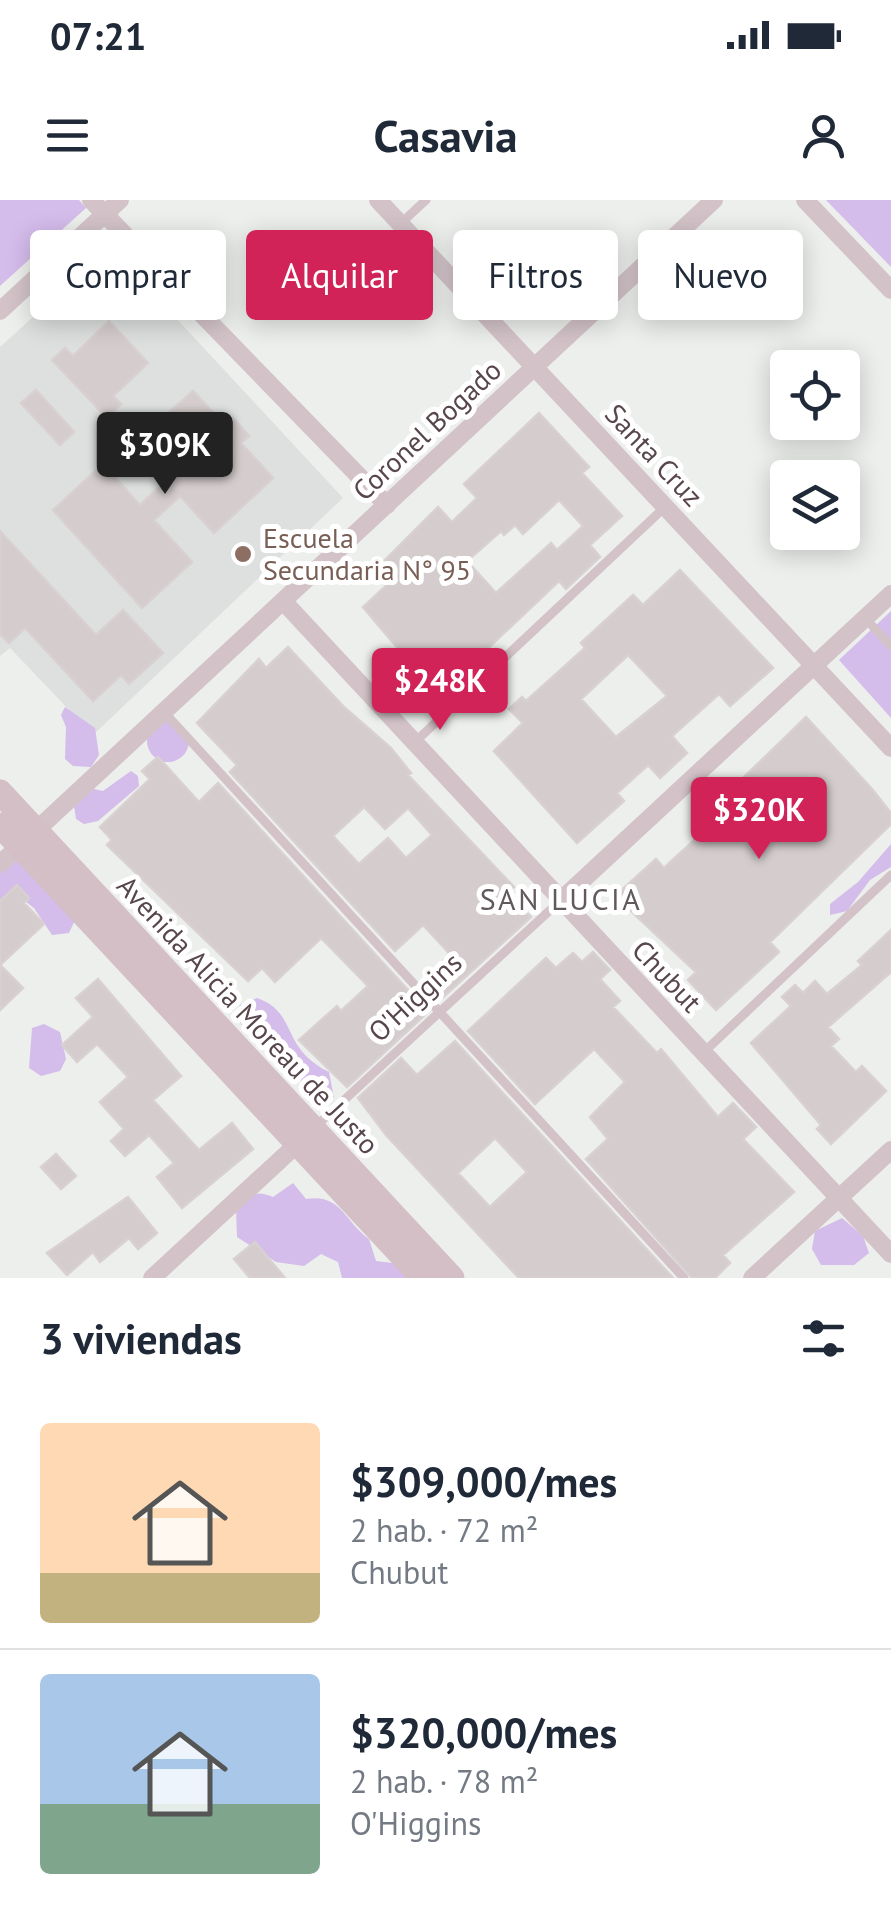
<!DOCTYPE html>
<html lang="es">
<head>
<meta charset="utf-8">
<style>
	body { margin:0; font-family:"PT Sans",sans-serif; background:#f2f2f3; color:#1f2937; height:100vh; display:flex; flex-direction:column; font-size:38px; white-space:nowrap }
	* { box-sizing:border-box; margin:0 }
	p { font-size:32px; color:#747a83 }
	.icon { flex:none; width:55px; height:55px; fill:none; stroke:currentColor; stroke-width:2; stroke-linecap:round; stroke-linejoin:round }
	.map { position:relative; height:1078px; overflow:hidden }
	.details { display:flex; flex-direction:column; background:#fff; flex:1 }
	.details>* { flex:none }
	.hud { position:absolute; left:30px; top:30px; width:832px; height:90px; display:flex; gap:20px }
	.buttons { position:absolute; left:770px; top:150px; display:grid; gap:20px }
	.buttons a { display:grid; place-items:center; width:90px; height:90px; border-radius:10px; background:#fff; box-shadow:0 5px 25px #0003; font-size:50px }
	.price { position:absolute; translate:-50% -85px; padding:0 22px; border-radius:10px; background:#d22358; color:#fff; font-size:32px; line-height:65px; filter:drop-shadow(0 2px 5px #0008) }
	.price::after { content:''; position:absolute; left:50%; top:60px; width:30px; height:22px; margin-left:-15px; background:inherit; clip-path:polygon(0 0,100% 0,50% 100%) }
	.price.active { background:#222; color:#fff }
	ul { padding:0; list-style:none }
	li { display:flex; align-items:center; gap:30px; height:250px; padding:0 40px }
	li+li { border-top:2px solid #e0e1e3 }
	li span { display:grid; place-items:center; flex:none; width:280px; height:200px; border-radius:10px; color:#555 }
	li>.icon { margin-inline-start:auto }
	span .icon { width:120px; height:120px; fill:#fffc; stroke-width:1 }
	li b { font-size:42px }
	h2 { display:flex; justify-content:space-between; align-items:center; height:120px; padding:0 40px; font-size:42px }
	.chip { padding:0 35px; border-radius:10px; background:#fff; box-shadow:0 5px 25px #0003; font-size:35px; line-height:90px }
	.chip.active { background:#d22358; color:#fff }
	.status { display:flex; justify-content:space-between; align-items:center; height:70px; padding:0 50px; background:#fff; direction:ltr }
	.status svg { height:28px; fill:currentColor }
	header { display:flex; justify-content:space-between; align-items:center; height:130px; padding:0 40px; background:#fff; font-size:45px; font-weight:700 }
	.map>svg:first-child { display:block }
	.education { fill:#dde0de }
	.green { fill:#d4bceb }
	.building { fill:#d4cccd; stroke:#d8d0d1; stroke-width:2.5; fill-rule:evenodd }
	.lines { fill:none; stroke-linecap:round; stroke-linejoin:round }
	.lane { stroke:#d3c3c9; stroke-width:9 }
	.street { stroke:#d3c3c9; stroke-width:18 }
	.secondary { stroke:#d4bfc7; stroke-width:25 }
	.education-dot { fill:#8d6e63; stroke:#fff; stroke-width:4 }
	.labels { text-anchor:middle; stroke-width:10; stroke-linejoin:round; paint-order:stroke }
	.street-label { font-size:28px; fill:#58464d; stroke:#fff }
	.education-label { font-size:28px; fill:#785e54; stroke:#fff; text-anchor:start }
	.neighbourhood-label { font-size:30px; letter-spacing:2.5px; fill:#61595c; stroke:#fff }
</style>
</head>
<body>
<div class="status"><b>07:21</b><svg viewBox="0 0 49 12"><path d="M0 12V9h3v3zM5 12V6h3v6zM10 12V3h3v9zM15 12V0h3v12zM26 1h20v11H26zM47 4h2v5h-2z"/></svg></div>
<header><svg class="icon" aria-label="menu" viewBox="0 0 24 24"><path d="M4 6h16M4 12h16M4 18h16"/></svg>Casavia<svg class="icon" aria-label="person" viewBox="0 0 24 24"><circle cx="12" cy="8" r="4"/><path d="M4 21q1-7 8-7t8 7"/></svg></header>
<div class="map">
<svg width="891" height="1078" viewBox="0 0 891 1078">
	<rect width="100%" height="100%" fill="#ecefec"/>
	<!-- education -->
	<path class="education" d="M110 47 343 298 93 535 10 448 0 456V147Z"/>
	<!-- green -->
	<path class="green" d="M0 0H79L86 8 0 86Z
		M826 0H891V67Z
		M891 411V518L839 460Z
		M65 507 95 528 99 555 91 567 73 566 65 559 66 527 61 515Z
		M147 541a21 21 0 1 1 42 0a21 21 0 1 1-42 0Z
		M131 571 138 576 139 586 98 621 84 624 76 619 74 606 90 588 103 591Z
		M20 636 76 718 69 733 52 735 34 708 16 694 0 705V652Z
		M891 644V667L870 680 847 711 830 715V704L858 682Z
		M257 798C299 813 279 847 329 872L334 898 309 892 294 869 284 868C269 856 241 831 236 814L240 805Z
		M44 824 60 832 66 859 60 871 41 876 29 868 32 828Z
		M293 983 306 999C341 993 345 1022 369 1039L376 1061 401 1064 417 1078H342L338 1062 321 1054 304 1066 276 1062 237 1037 236 1008C248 995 256 989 273 997Z
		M842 1018 863 1036 869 1053 854 1065H821L812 1049 815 1031Z"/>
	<!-- building -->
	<path class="building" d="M109 121 148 163 113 196 121 204 107 218 52 160 65 148 73 156Z
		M36 190 74 232 60 245 21 203Z
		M193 191 225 225 233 218 249 236 241 243 273 278 214 333 180 296 154 320 192 362 142 408 53 310 103 264 140 305 166 281 132 246Z
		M539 213 589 267 582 273 622 316 590 345 600 357 566 389 559 381 485 451 482 448 434 491 363 407 386 386 373 372 438 307 452 322 477 298 464 284ZM559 300 583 326 557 350 551 343 496 393 467 361 501 331 504 335 515 325 523 334Z
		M0 331 96 435 123 410 163 453 129 484 121 475 93 501 25 428 9 443 0 434Z
		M680 370 773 468 730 506 719 494 672 536 687 553 660 578 648 565 617 593 624 601 577 643 494 551 523 523 509 509 522 497 526 501 585 448 581 443 633 395 643 405ZM628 455 667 496 616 537 581 499Z
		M288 447 344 507 391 548 411 573 408 575 514 687 507 693 531 717 440 800 426 785 449 753 423 725 395 751 230 572 237 565 197 523 259 459 266 468ZM364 607 385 629 408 608 432 635 406 658 388 638 359 664 333 636Z
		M806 517 872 589 891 613V624L770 742 779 752 716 810 688 780 696 772 615 696 656 659 664 668 715 621 707 613Z
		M158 557 199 602 218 583 428 812 347 887 299 840 337 806 341 811 368 786 321 738 275 782 262 768 248 781 107 645 112 640 100 627 150 579 142 571Z
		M17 685 29 698 24 703 44 724 0 765V701Z
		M891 730V772L828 827 839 839 831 846 856 872 862 866 886 891 831 944 817 929 821 925 751 843 791 806 782 797 795 785 803 793 815 781 827 794 862 765 858 761Z
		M593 752 610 770 600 779 620 801 613 807 657 853 661 849 718 917 733 903 756 927 743 939 794 992 723 1055 730 1063 715 1078H692L586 959 608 939 590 917 625 882 594 849 535 904 468 831 546 758 556 768 573 753 582 762Z
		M0 765 23 788 0 810Z
		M98 779 181 876 153 900 199 950 232 923 253 949 182 1008 157 977 174 963 149 935 125 956 111 941 124 929 100 902 128 877 97 844 77 862 62 845 93 817 76 798Z
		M455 841 673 1078H519L386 935 358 898 401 858 417 875ZM495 938 527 972 490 1007 458 973Z
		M56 954 76 976 61 989 41 967Z
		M128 997 157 1033 138 1049 129 1038 100 1062 93 1052 67 1075 47 1053Z
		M255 1042 285 1078H250L234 1059Z"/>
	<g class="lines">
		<!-- lane -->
		<path class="lane" d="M400 24 426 0
			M865 418 891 446
			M164 512 684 1078
			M416 541 665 307
			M704 852 891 675
			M316 926 560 701"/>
		<!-- street -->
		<path class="street" d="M91 0 387 305
			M378 0 891 548
			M805 0 891 90
			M0 111 120 0
			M283 401 891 1054
			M0 664 714 0
			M560 701 891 394
			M152 1078 306 936
			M752 1078 891 950"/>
		<!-- secondary -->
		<path class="secondary" d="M0 592 452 1078
			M0 625 423 1078"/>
	</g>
	<!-- markers -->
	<circle class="education-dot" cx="243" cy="354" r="10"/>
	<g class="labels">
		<!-- street labels -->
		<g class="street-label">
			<text transform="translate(427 230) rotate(-43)" y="10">Coronel Bogado</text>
			<text transform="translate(654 255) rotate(47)" y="10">Santa Cruz</text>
			<text transform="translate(667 776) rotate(47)" y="10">Chubut</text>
			<text transform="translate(415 797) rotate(-43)" y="10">O'Higgins</text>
			<text transform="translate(248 815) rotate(47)" y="10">Avenida Alicia Moreau de Justo</text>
		</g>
		<!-- education labels -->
		<g class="education-label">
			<text x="263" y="348">Escuela<tspan x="263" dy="32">Secundaria N° 95</tspan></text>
		</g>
		<!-- neighbourhood labels -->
		<g class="neighbourhood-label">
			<text x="561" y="710">SAN LUCIA</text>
		</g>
	</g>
</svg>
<div class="buttons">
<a><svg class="icon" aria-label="locate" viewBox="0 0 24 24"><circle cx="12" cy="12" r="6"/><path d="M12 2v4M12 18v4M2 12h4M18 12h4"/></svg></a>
<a><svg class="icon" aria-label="layers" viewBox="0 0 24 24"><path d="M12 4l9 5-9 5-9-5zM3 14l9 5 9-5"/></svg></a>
</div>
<b class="price active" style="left:165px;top:297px">$309K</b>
<b class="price" style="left:440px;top:533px">$248K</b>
<b class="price" style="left:759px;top:662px">$320K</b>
<div class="hud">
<a class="chip">Comprar</a>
<a class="chip active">Alquilar</a>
<a class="chip">Filtros</a>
<a class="chip">Nuevo</a>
</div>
</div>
<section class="details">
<h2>3 viviendas<svg class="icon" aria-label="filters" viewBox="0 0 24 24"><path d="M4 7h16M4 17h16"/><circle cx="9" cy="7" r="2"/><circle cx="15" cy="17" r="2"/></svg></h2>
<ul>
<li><span style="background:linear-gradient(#ffd9b3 75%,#c2b280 0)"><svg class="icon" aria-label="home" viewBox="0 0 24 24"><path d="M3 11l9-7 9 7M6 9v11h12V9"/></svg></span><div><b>$309,000/mes</b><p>2 hab. · 72 m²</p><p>Chubut</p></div></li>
<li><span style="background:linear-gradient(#a9c7e8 65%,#7fa58c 0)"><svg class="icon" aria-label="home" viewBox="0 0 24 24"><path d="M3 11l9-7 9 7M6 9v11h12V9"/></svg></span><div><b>$320,000/mes</b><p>2 hab. · 78 m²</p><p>O'Higgins</p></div></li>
</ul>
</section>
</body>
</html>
